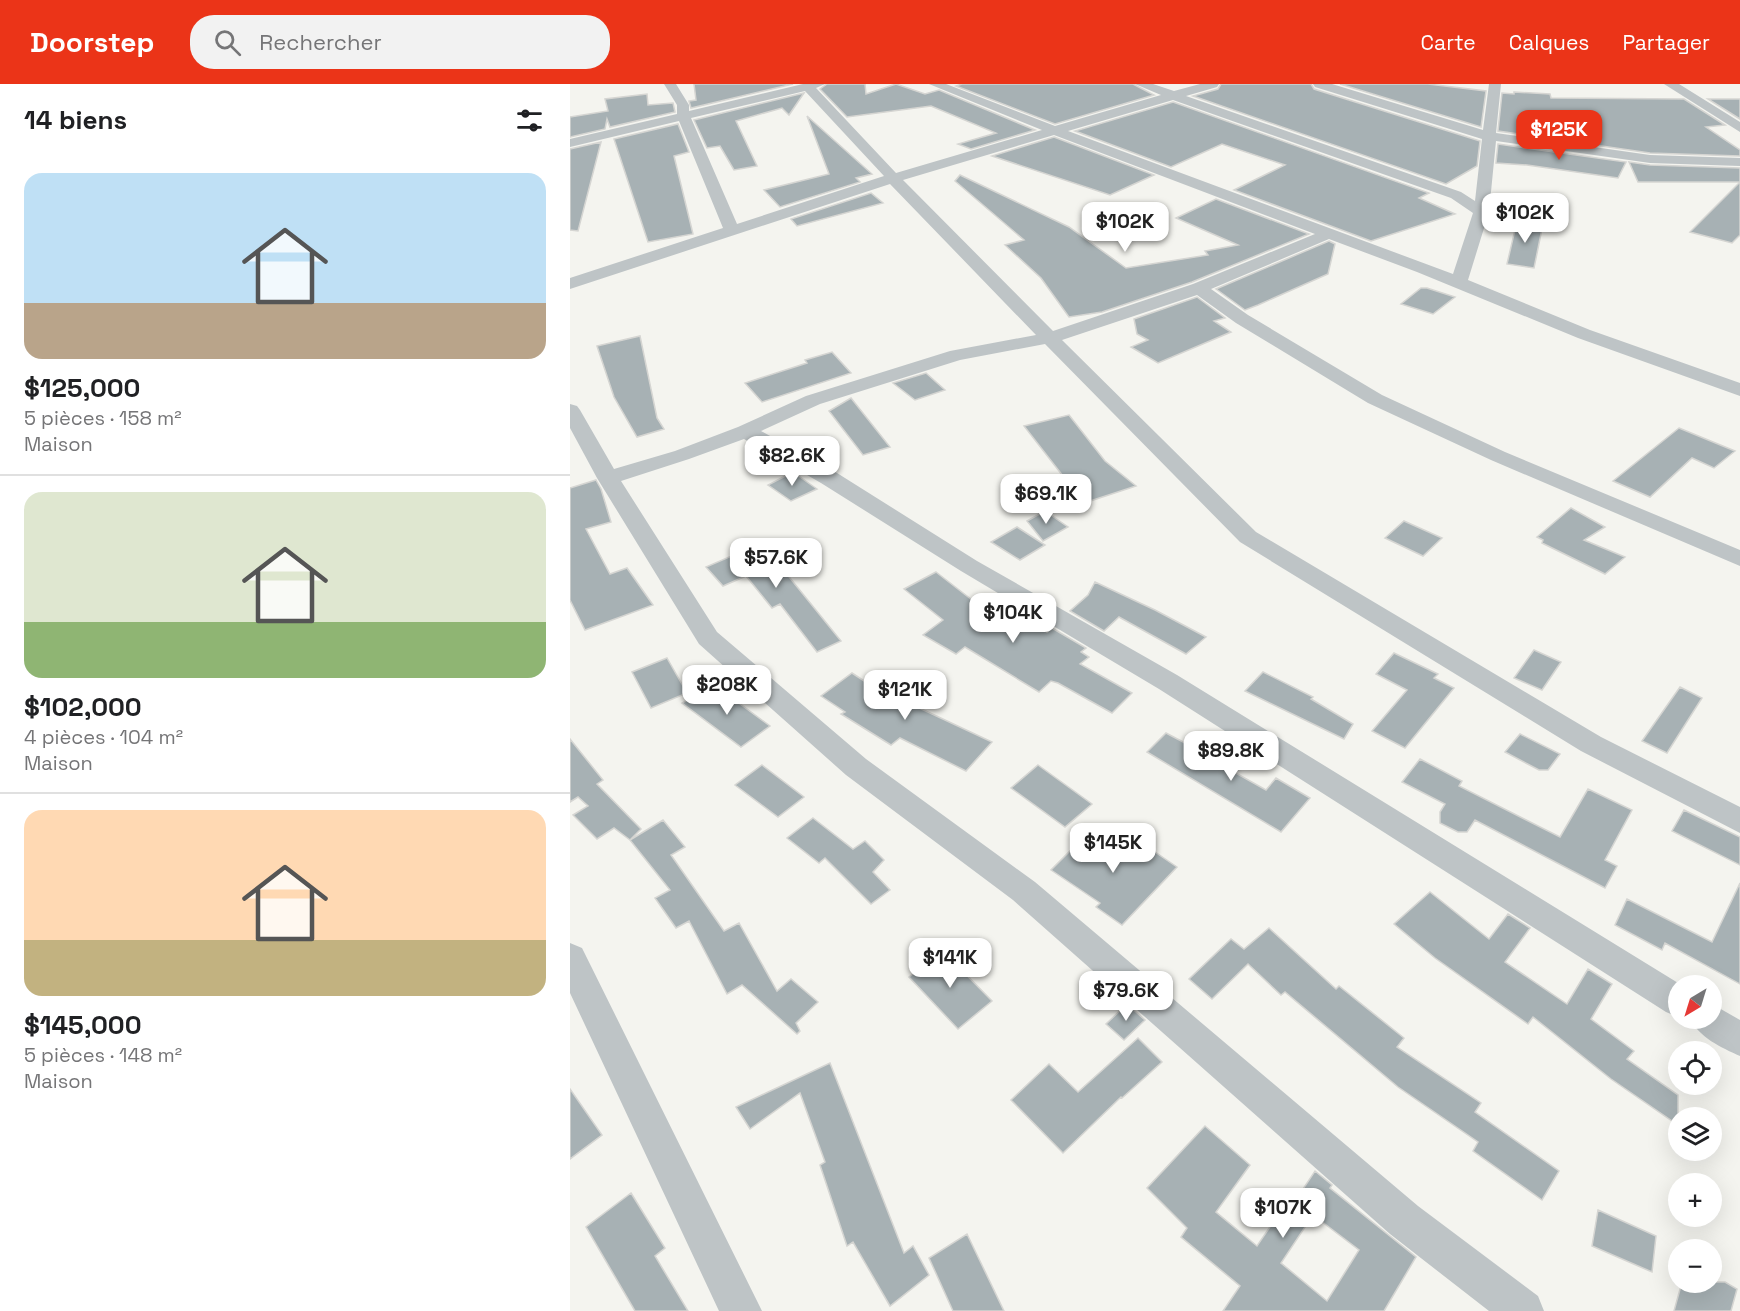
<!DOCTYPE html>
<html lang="fr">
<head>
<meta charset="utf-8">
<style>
	body { margin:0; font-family:"Space Grotesk",sans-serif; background:#f2f2f2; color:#202124; height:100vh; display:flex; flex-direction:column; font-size:22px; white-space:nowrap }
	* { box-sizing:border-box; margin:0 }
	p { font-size:20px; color:#757577 }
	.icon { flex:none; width:33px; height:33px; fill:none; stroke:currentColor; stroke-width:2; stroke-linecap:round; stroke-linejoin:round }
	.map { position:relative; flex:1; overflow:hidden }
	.side { display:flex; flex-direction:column; background:#fff; width:570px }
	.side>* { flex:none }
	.needle { width:39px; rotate:218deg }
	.buttons { position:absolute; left:1098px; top:891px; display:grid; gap:12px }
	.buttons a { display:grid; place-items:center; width:54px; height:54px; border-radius:50%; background:#fff; box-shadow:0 6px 24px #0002; font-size:30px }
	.price { position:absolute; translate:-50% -51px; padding:0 14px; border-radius:12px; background:#fff; color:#222; font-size:20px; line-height:39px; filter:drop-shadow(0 2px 3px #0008) }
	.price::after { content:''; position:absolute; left:50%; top:36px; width:18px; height:14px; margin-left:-9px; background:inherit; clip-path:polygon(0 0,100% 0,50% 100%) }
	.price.selected { background:#eb3418; color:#fff }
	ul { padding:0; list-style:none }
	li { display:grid; align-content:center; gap:12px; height:318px; padding:0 24px }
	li+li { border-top:2px solid #e0e0e0 }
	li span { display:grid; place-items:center; height:186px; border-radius:18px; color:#555 }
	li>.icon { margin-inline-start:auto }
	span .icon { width:108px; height:108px; fill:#fffc; stroke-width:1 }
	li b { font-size:26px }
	h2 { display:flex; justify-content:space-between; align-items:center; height:72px; padding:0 24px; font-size:26px }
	header { display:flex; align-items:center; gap:36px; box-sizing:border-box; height:84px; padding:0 30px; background:#eb3418; color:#fff }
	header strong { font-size:28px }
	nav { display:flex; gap:33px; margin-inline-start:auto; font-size:21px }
	.search { width:420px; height:54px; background:#f2f2f2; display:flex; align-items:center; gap:15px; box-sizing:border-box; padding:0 21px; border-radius:24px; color:#757577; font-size:22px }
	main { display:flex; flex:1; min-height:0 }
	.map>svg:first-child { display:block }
	.building { fill:#a7b1b4; stroke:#d5d5d2; stroke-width:1.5; fill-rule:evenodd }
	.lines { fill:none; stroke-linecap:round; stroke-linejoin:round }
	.street { fill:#bec4c6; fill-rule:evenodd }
</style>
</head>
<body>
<header>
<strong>Doorstep</strong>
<div class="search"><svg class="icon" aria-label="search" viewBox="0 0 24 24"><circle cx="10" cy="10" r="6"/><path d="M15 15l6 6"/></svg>Rechercher</div>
<nav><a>Carte</a><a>Calques</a><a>Partager</a></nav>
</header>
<main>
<section class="side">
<h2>14 biens<svg class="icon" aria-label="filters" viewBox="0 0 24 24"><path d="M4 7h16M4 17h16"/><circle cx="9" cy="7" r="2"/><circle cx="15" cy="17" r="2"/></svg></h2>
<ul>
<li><span style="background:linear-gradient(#bfe0f5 70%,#b9a48a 0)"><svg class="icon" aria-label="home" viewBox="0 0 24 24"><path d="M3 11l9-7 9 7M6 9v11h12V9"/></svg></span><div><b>$125,000</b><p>5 pièces · 158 m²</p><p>Maison</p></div></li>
<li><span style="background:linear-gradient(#dfe7d0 70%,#8fb573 0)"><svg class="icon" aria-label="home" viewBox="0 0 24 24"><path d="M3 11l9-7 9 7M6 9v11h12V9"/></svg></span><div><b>$102,000</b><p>4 pièces · 104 m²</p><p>Maison</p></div></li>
<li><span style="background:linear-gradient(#ffd9b3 70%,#c2b280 0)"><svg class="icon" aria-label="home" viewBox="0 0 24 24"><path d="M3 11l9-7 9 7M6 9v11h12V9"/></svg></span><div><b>$145,000</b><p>5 pièces · 148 m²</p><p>Maison</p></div></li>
</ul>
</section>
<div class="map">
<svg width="1170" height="1227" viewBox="0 0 1170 1227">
	<rect width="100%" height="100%" fill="#f4f4ef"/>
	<!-- building -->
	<path class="building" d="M124 0H223L121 24 119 17 126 16Z
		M257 0H295L296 10 326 0 355 10 369 6 465 46 401 65 388 60 426 49 361 22 277 33 250 5Z
		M392 0H563L584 11 485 40 386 2Z
		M651 0H741L744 5 910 57 907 82 876 100 623 12 648 5Z
		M770 0H858L916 7 911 43Z
		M944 8 980 10 981 14 1114 15 1155 41 1136 43 1170 66V72L1080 69 928 47 932 9 944 10Z
		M234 9 219 31 212 24 166 37 187 82 164 86 150 62 137 64 124 36Z
		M77 10 78 21 103 19 105 28 40 43 37 35 35 45 0 53V33L38 27 35 15Z
		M1138 15H1170V35Z
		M603 18 859 109 849 114 885 130 801 157 664 106 715 81 652 60 601 83 505 47Z
		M237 32 302 90 286 94 290 98 210 123 194 106 259 90Z
		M108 40 119 68 104 72 123 150 78 158 44 55Z
		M484 53 584 91 540 111 422 72Z
		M31 58 8 147 0 146V65Z
		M928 60 1056 78 1048 94 957 81 926 79Z
		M1059 78 1080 81 1170 84V98H1068Z
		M390 91 499 143 556 184 638 171 635 167 668 161 606 134 646 115 739 150 622 198 532 228 499 233 471 194 435 161 454 156 385 97Z
		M1170 98V151L1162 159 1120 148Z
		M301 109 313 119 227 142 221 135Z
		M947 137 973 140 964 184 937 180Z
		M759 157 765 160 758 190 688 221 675 226 646 205Z
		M851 204H857L885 213 863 230 831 220Z
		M627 213 655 234 644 237 661 248 588 279 561 263 578 256 567 250 564 235Z
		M70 252 87 334 94 345 67 353 44 313 27 262Z
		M262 268 281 289 192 318 175 299 237 279 235 276Z
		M356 289 375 306 345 316 323 299Z
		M281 314 320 363 293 371 259 327Z
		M499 331 535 377 566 402 514 419 454 342Z
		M1109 344 1165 367 1144 384 1122 374 1080 413 1043 397Z
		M223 388 247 405 221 417 198 401Z
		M26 396 31 405 41 438 16 445 40 490 57 484 83 521 15 546 0 516V404Z
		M1001 424 1035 443 1014 456 1055 473 1035 490 972 459 973 456 967 453Z
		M475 427 498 443 473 457 457 437Z
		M834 437 872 454 853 472 815 454Z
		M447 443 475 461 450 476 421 458Z
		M201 455 219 472 207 478 271 557 247 568 210 520 202 524 176 492 153 502 136 483Z
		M366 488 428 536 441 526 477 548 482 544 516 564 511 568 519 573 510 580 562 609 542 629 488 599 481 597 469 608 395 563 386 570 353 551 373 536 334 505Z
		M525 498 585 526 636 553 616 570 549 533 534 547 500 527 518 511Z
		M964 566 991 578 972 606 944 594Z
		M824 569 868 590 864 594 884 604 835 664 802 647 837 606 806 590Z
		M97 574 117 609 81 624 62 588Z
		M693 588 743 613 741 615 783 640 774 655 675 607Z
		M282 589 311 608 326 597 352 614 343 621 422 658 396 687 330 654 321 661 271 630 275 628 251 612Z
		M143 601 164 618 166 617 200 642 171 663 112 619Z
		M1110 603 1132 614 1097 669 1072 657Z
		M596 649 617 660 623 653 647 667 639 674 696 706 706 694 740 714 711 748 577 668Z
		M950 650 990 670 978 686H969L935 668Z
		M0 655 33 696 27 700 71 745 60 756 93 736 115 763 101 771 154 847 169 839 207 907 221 895 248 918 226 939 230 947 227 950 172 901 157 910 119 837 106 844 85 814 100 806 60 756 44 744 27 755 3 731 18 722 8 713 0 718Z
		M850 675 892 697 889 702 990 753 1018 705 1062 726 1035 776 1047 782 1035 804 905 736 897 748H888L870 739V728L875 720 832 698Z
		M192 681 234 713 208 733 165 701Z
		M468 681 522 720 495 743 441 704Z
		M1114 726 1170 753V781L1102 747Z
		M243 734 283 765 295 757 314 776 303 788 320 806 301 820 255 774 249 779 217 754Z
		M523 744 574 774 582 766 607 783 552 841 526 823 530 819 481 786Z
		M1170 799V900L1095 859 1092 866 1045 841 1057 815 1142 858Z
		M860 808 919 855 938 830 960 844 935 878 997 920 1018 885 1042 900 1021 935 1064 967 1057 975 1108 1011V1041L1041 995 963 933 958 940 865 874 824 840Z
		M699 844 766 905 769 902 834 954 827 963 911 1019 905 1028 989 1087 972 1116 903 1067 908 1058 828 1003 715 908 711 911 678 880 642 915 619 895 661 855 674 865Z
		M372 866 422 917 388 945 339 893Z
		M557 920 575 936 554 956 536 940Z
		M568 954 592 978 552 1014 551 1013 493 1069 441 1016 479 980 508 1008Z
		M260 979 334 1169 343 1162 359 1191 320 1222 283 1158 277 1162 250 1081 255 1078 230 1009 180 1045 166 1023Z
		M0 1005 32 1051 0 1075Z
		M635 1042 680 1081 646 1128 687 1162 708 1131 713 1135 745 1087 762 1101 760 1104 846 1173 814 1227H653L670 1202 611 1153 617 1144 577 1104ZM743 1131 789 1166 757 1217 711 1179Z
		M61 1109 95 1164 85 1172 118 1227H65L16 1143Z
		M1028 1126 1086 1152 1082 1188 1022 1162Z
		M397 1150 434 1227H383L359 1174Z
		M1112 1198H1155L1167 1205 1161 1227H1104Z"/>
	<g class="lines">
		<!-- street -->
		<path class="street" d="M94 0H106L119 21V27L233 0H255L246 4 326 89 472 46 359 0H376L485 42 591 11 565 0H583L604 7 630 0H649L647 3 616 12 891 108 905 117 912 55 745 3 743 0H762L913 46 919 0H931L926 49 1080 71 1170 74V82L1080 79 926 57 919 128 898 196 1020 246 1170 299V312L1008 254 847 188 759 155 641 205 678 231 812 311 935 368 1170 466V482L921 376 798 319 666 239 627 211 492 256 686 448 1031 653 1170 723V749L1011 667 670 458 475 260 390 276 250 320 191 347 267 389 407 477 607 591 1113 902H1108V933L1096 928 589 605 391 487 251 399 174 355 119 375 51 397 147 548 296 675 465 798 848 1122 968 1212 974 1227H919L820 1150 443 816 276 691 129 560 27 394 0 344V320L7 322 10 326 44 385 105 367 168 343 236 312 380 267 466 251 320 100 0 205V194L153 144 109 37 0 63V55L107 30V21ZM235 7 314 92 167 140 121 34ZM603 16 881 114 903 129 883 190 498 47ZM484 51 745 150 623 200 483 247 333 96Z
			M1094 0H1109L1170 38V48Z
			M0 859 12 864 192 1227H149L0 909Z
			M1142 920 1170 936V972C1152 964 1128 953 1120 934H1142Z"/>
	</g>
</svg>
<div class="buttons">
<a><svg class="needle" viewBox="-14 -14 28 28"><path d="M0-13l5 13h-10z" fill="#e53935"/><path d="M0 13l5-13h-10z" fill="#757577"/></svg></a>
<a><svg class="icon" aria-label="locate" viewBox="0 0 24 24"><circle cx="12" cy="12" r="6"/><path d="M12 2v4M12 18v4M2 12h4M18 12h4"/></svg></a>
<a><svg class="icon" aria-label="layers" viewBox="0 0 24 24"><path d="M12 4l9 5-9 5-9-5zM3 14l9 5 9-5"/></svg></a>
<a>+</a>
<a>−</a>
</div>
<b class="price selected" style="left:989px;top:77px">$125K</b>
<b class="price" style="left:955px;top:160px">$102K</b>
<b class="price" style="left:555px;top:169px">$102K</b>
<b class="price" style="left:222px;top:403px">$82.6K</b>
<b class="price" style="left:476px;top:441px">$69.1K</b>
<b class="price" style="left:206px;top:505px">$57.6K</b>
<b class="price" style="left:443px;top:560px">$104K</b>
<b class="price" style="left:157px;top:632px">$208K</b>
<b class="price" style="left:335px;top:637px">$121K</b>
<b class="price" style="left:661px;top:698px">$89.8K</b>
<b class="price" style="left:543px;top:790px">$145K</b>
<b class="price" style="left:380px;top:905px">$141K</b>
<b class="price" style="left:556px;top:938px">$79.6K</b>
<b class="price" style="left:713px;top:1155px">$107K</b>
</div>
</main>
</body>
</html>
